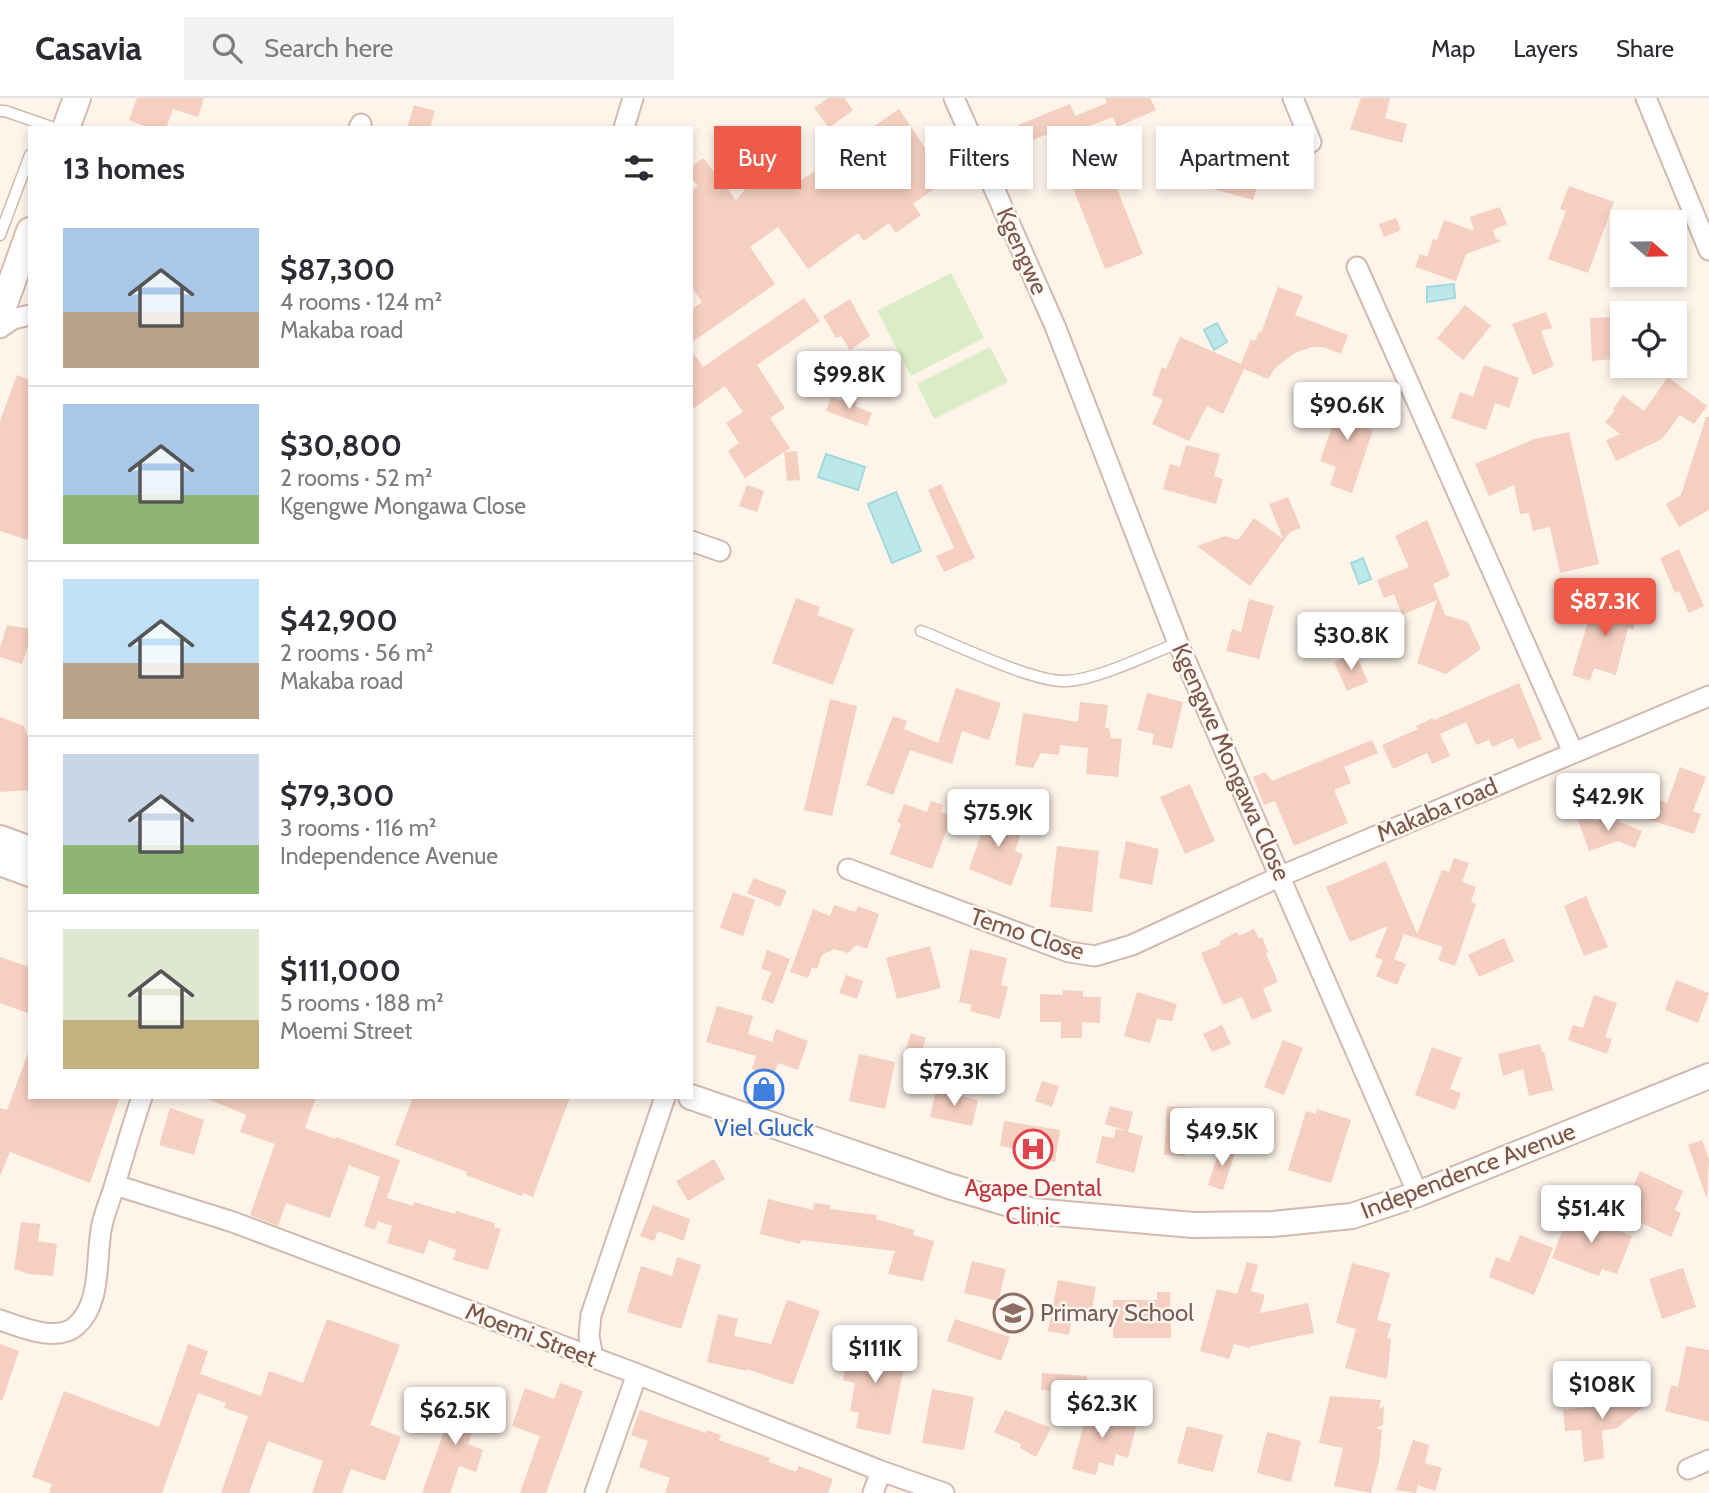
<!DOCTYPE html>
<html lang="en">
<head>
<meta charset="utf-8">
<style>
	body { margin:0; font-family:Cabin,sans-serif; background:#f2f2f3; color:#2b2b33; height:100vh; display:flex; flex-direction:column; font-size:26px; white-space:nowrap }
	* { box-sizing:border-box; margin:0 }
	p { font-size:23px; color:#7c7c81 }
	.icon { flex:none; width:38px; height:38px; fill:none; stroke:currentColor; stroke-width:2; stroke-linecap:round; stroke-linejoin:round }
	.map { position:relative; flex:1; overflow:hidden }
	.sheet { position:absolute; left:28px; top:28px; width:665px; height:973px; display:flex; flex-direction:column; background:#fff; border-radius:0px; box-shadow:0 4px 10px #0003 }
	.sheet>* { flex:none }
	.hud { position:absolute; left:714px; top:28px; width:665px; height:63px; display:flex; gap:14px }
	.needle { width:46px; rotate:110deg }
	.fabs { position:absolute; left:1610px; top:112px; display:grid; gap:14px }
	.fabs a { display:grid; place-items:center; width:77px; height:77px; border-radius:0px; background:#fff; box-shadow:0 4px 10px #0003; font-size:35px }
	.price { position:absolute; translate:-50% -60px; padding:0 16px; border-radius:7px; background:#fff; color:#222; font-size:23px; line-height:46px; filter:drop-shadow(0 2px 4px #0008) }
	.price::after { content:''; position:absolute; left:50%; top:42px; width:21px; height:16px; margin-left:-10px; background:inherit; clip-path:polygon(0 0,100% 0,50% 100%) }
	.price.selected { background:#ee5c49; color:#fff }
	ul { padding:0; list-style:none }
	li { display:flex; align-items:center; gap:21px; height:175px; padding:0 35px }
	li+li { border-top:2px solid #e1e1e2 }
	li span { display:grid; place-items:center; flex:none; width:196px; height:140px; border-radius:0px; color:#555 }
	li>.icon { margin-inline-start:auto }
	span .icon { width:84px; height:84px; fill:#fffc; stroke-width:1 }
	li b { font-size:30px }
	h2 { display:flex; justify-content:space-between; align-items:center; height:84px; padding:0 35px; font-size:30px }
	.chip { padding:0 24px; border-radius:0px; background:#fff; box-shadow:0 4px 10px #0003; font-size:24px; line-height:63px }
	.chip.selected { background:#ee5c49; color:#fff }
	header { display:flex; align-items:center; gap:42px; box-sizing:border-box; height:98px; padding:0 35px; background:#fff; border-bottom:2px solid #e1e1e2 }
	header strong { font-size:33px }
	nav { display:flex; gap:38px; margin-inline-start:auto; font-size:24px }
	.search { width:490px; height:63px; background:#f2f2f3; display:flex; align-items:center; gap:18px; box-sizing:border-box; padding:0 24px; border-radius:0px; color:#7c7c81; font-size:26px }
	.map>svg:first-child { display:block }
	.green { fill:#dbedc7 }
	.water { fill:#bce8ea; stroke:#a2d9dc; stroke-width:2 }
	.building { fill:#f5cfc0 }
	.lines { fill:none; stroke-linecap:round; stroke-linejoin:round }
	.service-casing { stroke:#d2baae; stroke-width:13 }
	.minor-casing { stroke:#d2baae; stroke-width:23 }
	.tertiary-casing { stroke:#d2baae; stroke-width:28 }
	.secondary-casing { stroke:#d7bcae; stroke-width:30 }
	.service { stroke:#fff; stroke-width:10 }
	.minor { stroke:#fff; stroke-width:19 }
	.tertiary { stroke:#fff; stroke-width:24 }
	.secondary { stroke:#fff; stroke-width:26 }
	.labels { text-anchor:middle; stroke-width:5; stroke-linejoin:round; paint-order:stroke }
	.street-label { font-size:24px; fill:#7b574b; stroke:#fff8f2 }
	.shop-label { font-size:24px; fill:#366cbe; stroke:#fff8f2 }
	.health-label { font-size:24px; fill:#be3a42; stroke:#fff8f2 }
	.education-label { font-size:24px; fill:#785e54; stroke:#fff8f2; text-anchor:start }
</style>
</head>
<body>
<header>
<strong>Casavia</strong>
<div class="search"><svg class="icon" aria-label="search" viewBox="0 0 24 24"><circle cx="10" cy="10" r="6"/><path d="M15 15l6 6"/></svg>Search here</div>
<nav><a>Map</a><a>Layers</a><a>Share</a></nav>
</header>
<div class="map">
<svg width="1709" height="1395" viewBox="0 0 1709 1395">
	<rect width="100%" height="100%" fill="#fef4ea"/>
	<!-- green -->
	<path class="green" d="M951 175 984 240 911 278 877 213Z
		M990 249 1008 284 934 321 917 286Z"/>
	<!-- water -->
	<path class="water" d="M1454 186 1455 200 1427 204V189Z
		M1217 225 1227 244 1214 252 1204 232Z
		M826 356 865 369 858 392 818 379Z
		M896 394 921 453 892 465 868 406Z
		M1363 460 1371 481 1359 486 1351 465Z"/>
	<!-- building -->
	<path class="building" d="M137 0H204L198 19 173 11 166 30H149L129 22Z
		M828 0H844L853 12 829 30 814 10Z
		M1105 0H1150L1156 12 1117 29 1113 19 1076 33 1098 90 1114 83 1143 156 1105 171 1073 90 1070 91 1048 36 1025 45 1018 27 1070 6 1075 18 1107 5Z
		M1361 0H1390L1385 20 1407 26 1402 45 1350 31Z
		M414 7 435 13 430 30H407Z
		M899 11 927 53 937 45 957 74 913 106 921 117 896 135 889 125 864 143 858 135 808 171 778 129 750 149 775 186 691 245V212L702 204 691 188V93L698 88 691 80V69L703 60 736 102 773 59 800 83 851 49 848 46Z
		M1235 30 1249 34 1247 40 1269 46 1253 102 1213 91 1218 72 1222 73Z
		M1569 88 1614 104 1588 175 1548 161 1566 113 1560 111Z
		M1500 109 1507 126 1493 132 1496 141 1502 143 1466 156 1456 183 1415 169 1420 156 1427 159 1433 141 1437 142 1444 122 1474 133 1470 119Z
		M1396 120 1401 132 1384 139 1379 126Z
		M1278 189 1303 198 1295 217 1348 237 1341 256 1323 249H1312L1295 255 1284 263 1275 270 1268 281 1244 271 1223 316 1207 308 1189 343 1152 326 1163 302 1152 297 1162 269 1166 271 1180 239 1241 266 1251 241 1255 243 1259 234 1261 235Z
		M804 200 820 223 757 267 785 310 770 320 790 350 784 354 797 353 800 382 787 383 784 354 745 380 728 353 739 345 726 325 743 314 725 288 691 312V252L703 269Z
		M850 201 870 238 850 252 841 238 836 240 823 218Z
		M1465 207 1491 228 1463 262 1437 240Z
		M1546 214 1552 230 1541 233 1554 268 1533 277 1512 226Z
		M1622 219V260L1592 263 1590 220Z
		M1484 267 1519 280 1509 310 1495 305 1486 332 1451 320 1460 294 1473 299Z
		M17 277 30 282V434L27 442 0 433V323Z
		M1668 279 1707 308 1694 326 1680 317 1662 341 1616 363 1606 342 1620 336 1605 324 1615 312 1613 311 1623 297 1644 313Z
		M1335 296 1355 303 1354 307 1370 312 1364 329 1373 332 1352 395 1330 387 1336 369 1320 363 1334 323 1327 321Z
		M831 299 842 303 843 299 857 305 855 308 872 315 867 328 826 313Z
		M1706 319H1709V412L1679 429 1666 406 1681 397Z
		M1569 334 1599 466 1560 475 1550 429 1533 433 1529 415 1520 416 1514 387 1489 398 1475 366 1535 341Z
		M1186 347 1220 356 1214 378 1223 381 1216 406 1163 391 1170 366 1180 369Z
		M941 386 975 460 944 474 936 458 954 450 928 392Z
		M747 387 764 393 757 414 739 408Z
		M1288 399 1301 430 1290 434 1250 488 1197 448 1225 438 1238 442 1254 420 1283 441 1269 406Z
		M1427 422 1450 478 1433 486 1445 517 1468 524 1481 551 1446 576 1417 565 1437 502 1402 517 1394 496 1384 500 1377 482 1409 469 1395 438Z
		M1679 451 1704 508 1689 515 1679 493 1675 495 1660 460Z
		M796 500 820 509 817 517 854 531 833 587 772 565Z
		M1249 501 1274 508 1259 561 1226 553 1232 531 1241 534Z
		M1595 501 1619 509 1621 503 1640 509 1633 532 1628 530 1616 577 1594 570 1590 583 1572 577Z
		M7 527 30 531V542L22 566 0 559V550Z
		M1355 555 1368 584 1347 593 1334 564Z
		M1519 585 1542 641 1518 651 1513 640 1492 649 1489 642 1476 647 1466 624 1440 636 1450 658 1432 666 1427 655 1393 671 1382 647 1418 631 1416 628 1433 620 1434 622Z
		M956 590 1001 605 989 642 962 633 952 666 910 652 893 697 866 687 893 618 907 623 904 631 938 645Z
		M1147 595 1183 604 1172 651 1152 646 1154 636 1137 632Z
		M830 601 857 608 832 718 804 712Z
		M1080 604 1108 607 1105 630H1109L1111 640 1122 641 1118 679 1086 676 1088 650 1060 647 1059 657 1041 655 1033 670 1015 667 1023 615 1078 624Z
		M0 619 24 628 30 645V692L0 694Z
		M1372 642 1378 655 1344 669 1351 685 1334 692 1348 725 1294 748 1275 703 1264 707 1253 679 1265 674 1272 683Z
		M1680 669 1706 679 1693 713 1701 716 1694 736 1641 719 1649 699 1667 705Z
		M1190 686 1215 743 1185 756 1160 699Z
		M931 703 943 707 941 714 952 718 932 771 890 756 901 726 897 724 904 706 927 714Z
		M989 713 1024 726 1015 753 1023 756 1011 788 969 771Z
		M1593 717 1595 723 1607 719 1642 733 1635 750 1618 743 1589 753 1578 722Z
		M1126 743 1159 751 1152 787 1119 780Z
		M1057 748 1099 753 1092 814 1050 809Z
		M1454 760 1469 765 1462 784 1476 789 1471 804 1476 806 1455 868 1438 862 1443 849 1404 836 1394 861 1406 866 1397 887 1376 878 1383 862 1375 859 1388 828 1350 844 1326 789 1386 763 1417 836 1442 772 1449 774Z
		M754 780 787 793 780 809 747 795Z
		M733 794 755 802 743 838 720 830Z
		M1586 798 1608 849 1584 858 1564 808Z
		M834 807 855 814 858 808 879 816 867 851 856 847 848 855 834 851 822 857 817 871 812 869 808 880 790 874 813 811 830 818Z
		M1254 831 1259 841 1262 839 1268 854 1266 856 1278 884 1263 891 1272 913 1252 922 1242 899 1223 907 1201 855 1220 847V843L1237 834 1239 838Z
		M1504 840 1514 863 1479 879 1468 857Z
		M930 848 941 890 897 901 886 860Z
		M970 851 1007 860 1001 887 1008 889 1000 921 970 913 972 907 959 904Z
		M767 852 790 861 773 906 761 901 771 874 761 871Z
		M0 859 30 869V916L0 905Z
		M846 877 863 883 857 901 839 895Z
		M1676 882 1709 895 1698 925 1665 912Z
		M1063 892 1083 893V899H1101L1100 925 1082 924V940H1061V924H1040V896L1063 897Z
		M1137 894 1177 906 1172 923 1157 921 1150 945 1124 938Z
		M1594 897 1617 905 1605 939 1612 941 1607 956 1568 942 1573 927 1583 930Z
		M717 908 753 918 748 936 772 944 776 931 808 943 798 972 778 965 774 978 752 971 756 958 706 944Z
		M1222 927 1231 946 1212 954 1203 936Z
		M911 935 926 940 920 959 905 954Z
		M1283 942 1303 950 1284 997 1264 989Z
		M1540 946 1542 954H1544L1553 992 1529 998 1523 971 1503 978 1498 956Z
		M1432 949 1462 960 1450 991 1461 995 1455 1012 1415 997Z
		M28 955 30 999H120L90 1085 10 1054 0 1078V1010L7 1012Z
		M859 956 895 964 885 1011 849 1003Z
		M1042 983 1059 988 1052 1009 1035 1003Z
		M936 992 978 1002 972 1028 930 1019Z
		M203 999H316L305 1030 335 1041 336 1039 400 1062 387 1100 413 1108 414 1104 455 1116 456 1113 495 1125 494 1129 501 1131 488 1172 453 1162 456 1152 429 1142 424 1156 387 1145 392 1128 378 1123 375 1132 364 1128 380 1079 349 1067 330 1120 286 1105 278 1128 250 1117 275 1046 240 1034 246 1017Z
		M413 999H570L533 1099 523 1095 522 1098 466 1077 467 1074 395 1047Z
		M1110 1008 1133 1014 1128 1034 1143 1038 1134 1075 1096 1065 1102 1038 1114 1040 1116 1031 1127 1033 1105 1026Z
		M1167 1008 1196 1010 1194 1049H1186L1185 1058 1164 1057Z
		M170 1010 204 1022 194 1057 159 1047Z
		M1317 1011 1351 1022 1331 1085 1288 1072 1306 1013 1316 1016Z
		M1004 1023 1060 1032 1055 1064 1030 1060 1031 1053 1000 1048Z
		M1702 1042 1709 1061 1707 1101 1688 1047Z
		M1221 1047 1236 1052 1223 1092 1208 1087Z
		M714 1061 725 1081 688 1103 676 1083Z
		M1640 1073 1683 1093 1675 1112 1681 1115 1671 1139 1637 1123 1642 1114 1625 1106Z
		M768 1101 813 1112 814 1105 830 1107V1111L877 1117 876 1121 914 1132 913 1137 934 1143 923 1183 888 1176 895 1153 801 1142 800 1146 760 1136Z
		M653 1107 690 1121 684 1143 658 1133 654 1143 640 1138Z
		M1579 1112 1596 1119 1594 1124 1632 1138 1617 1176 1602 1171 1599 1178 1552 1160 1567 1120 1575 1123Z
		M21 1124 40 1126 38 1143 57 1146 53 1178 29 1176 14 1171Z
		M1520 1137 1553 1150 1534 1197 1489 1179 1496 1159 1509 1164Z
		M677 1159 701 1167 681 1231 627 1214 641 1168 672 1178Z
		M972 1163 1006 1171 998 1203 964 1195Z
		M1247 1164 1258 1167 1251 1193 1265 1197 1260 1215 1308 1205 1314 1235 1251 1248 1250 1250 1234 1246 1229 1261 1200 1253 1217 1191 1237 1196Z
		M1352 1165 1390 1175 1377 1222 1391 1226 1387 1240 1391 1241 1387 1281 1345 1270 1356 1231 1336 1225Z
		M1683 1170 1696 1209 1662 1221 1649 1181Z
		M1058 1182 1096 1189 1090 1221 1072 1217 1069 1237 1048 1233Z
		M1157 1194H1170L1171 1240H1113V1202H1157Z
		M787 1202 820 1213 793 1287 747 1271V1273L707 1264 718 1216 738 1221 734 1238 771 1246Z
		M327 1221 400 1247 370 1327 401 1339 385 1383 351 1371 342 1395H312L323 1363 268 1343 249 1395H221L248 1318 224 1310 226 1305 198 1295 162 1395H49L52 1386 32 1379 64 1293 159 1329 188 1246 208 1253 200 1276 261 1298 269 1273 303 1285Z
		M955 1221 1010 1239 1001 1263 947 1243Z
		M851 1244 907 1255 890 1337 856 1330 859 1315 850 1313 855 1285 843 1282Z
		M0 1246 19 1253 2 1303 0 1302Z
		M1686 1248 1709 1252V1324L1665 1313 1671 1287 1678 1289Z
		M1042 1275 1087 1278 1086 1295 1041 1292Z
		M560 1285 583 1293 546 1395H520L540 1338 512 1328 525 1290 554 1301Z
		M1630 1286 1643 1302 1653 1301 1617 1330 1602 1333 1604 1360 1584 1364 1581 1332 1565 1333 1563 1312 1620 1305 1614 1299Z
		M932 1291 974 1299 964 1352 922 1345Z
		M457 1297 482 1305 468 1346 483 1352 476 1374 459 1368 450 1395H422Z
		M1330 1298 1381 1302 1379 1311 1384 1308 1383 1327 1376 1330 1382 1332 1379 1363 1371 1395 1334 1388 1343 1350 1319 1345Z
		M1090 1303 1107 1308 1109 1315 1114 1316 1112 1323 1136 1329 1128 1360 1116 1356 1113 1368 1099 1364 1096 1377 1072 1371Z
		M640 1312 706 1335 707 1332 721 1337 719 1342 770 1360 769 1364 796 1374 799 1368 833 1381 828 1395H665L670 1380 639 1369 648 1343 631 1337Z
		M1005 1312 1051 1330 1036 1359 1020 1350 1021 1346 994 1334Z
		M1187 1328 1223 1337 1213 1374 1177 1365Z
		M1267 1334 1301 1343 1291 1384 1257 1375Z
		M1413 1342 1429 1347 1425 1365 1442 1370 1435 1393 1418 1387 1416 1395 1396 1392Z"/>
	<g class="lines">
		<defs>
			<path id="service" d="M0 13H5L54 30
				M0 137 30 57
				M921 533C955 546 1034 585 1067 583 1099 581 1147 557 1178 545"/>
			<path id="minor" d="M954 0 1055 228 1178 545 1418 1096
				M1293 0 1311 44
				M1646 0 1709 152
				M359 30 361 26
				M624 30 633 0
				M1357 169 1573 654
				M0 230 13 221 30 217
				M691 443 720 453
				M848 771 1069 854 1095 858 1132 847 1281 778 1709 598
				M115 1087 233 1124 637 1276 881 1373 944 1395
				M0 1222C21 1229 57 1245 76 1228 103 1204 95 1159 102 1127 105 1113 111 1100 115 1086 124 1057 132 1028 142 999
				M593 1260 589 1238 591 1217 665 999
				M1688 1371 1709 1362
				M595 1395 637 1276
				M873 1395 881 1373"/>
			<path id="tertiary" d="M0 740 30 751
				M0 765 30 776
				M691 999 949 1088 1033 1113 1193 1127 1273 1126 1352 1118 1418 1096 1709 978"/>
			<path id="secondary" d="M66 30 77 0
				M0 217 30 133"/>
		</defs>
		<!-- service casing -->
		<use href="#service" class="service-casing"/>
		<!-- minor casing -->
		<use href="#minor" class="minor-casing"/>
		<!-- tertiary casing -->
		<use href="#tertiary" class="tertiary-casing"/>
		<!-- secondary casing -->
		<use href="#secondary" class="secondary-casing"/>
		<!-- service -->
		<use href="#service" class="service"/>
		<!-- minor -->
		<use href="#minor" class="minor"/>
		<!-- tertiary -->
		<use href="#tertiary" class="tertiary"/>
		<!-- secondary -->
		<use href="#secondary" class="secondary"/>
	</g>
	<!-- icons -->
	<defs>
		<symbol id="shop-ring" viewBox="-11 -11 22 22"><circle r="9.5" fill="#fff8f2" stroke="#3f7fe0" stroke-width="1.5"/><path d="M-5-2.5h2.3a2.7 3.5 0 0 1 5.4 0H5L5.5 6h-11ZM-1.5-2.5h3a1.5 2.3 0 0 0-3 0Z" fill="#3f7fe0"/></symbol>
		<symbol id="hospital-ring" viewBox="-11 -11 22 22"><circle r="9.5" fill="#fff8f2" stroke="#e0444e" stroke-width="1.5"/><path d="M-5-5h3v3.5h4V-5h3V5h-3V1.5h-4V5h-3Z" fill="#e0444e"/></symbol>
		<symbol id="school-ring" viewBox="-11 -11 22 22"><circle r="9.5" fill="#fff8f2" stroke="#8d6e63" stroke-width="1.5"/><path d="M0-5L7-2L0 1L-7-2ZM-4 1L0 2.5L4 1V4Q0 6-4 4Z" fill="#8d6e63"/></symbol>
	</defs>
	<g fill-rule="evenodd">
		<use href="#shop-ring" x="742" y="969" width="44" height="44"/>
		<use href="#hospital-ring" x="1011" y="1029" width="44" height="44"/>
		<use href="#school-ring" x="991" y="1193" width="44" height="44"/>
	</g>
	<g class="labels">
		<!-- street labels -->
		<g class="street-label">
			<text transform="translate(1022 153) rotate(66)" y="8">Kgengwe</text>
			<text transform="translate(1231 664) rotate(66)" y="8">Kgengwe Mongawa Close</text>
			<text transform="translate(1437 712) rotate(-23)" y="8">Makaba road</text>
			<text transform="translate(1027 836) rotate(18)" y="8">Temo Close</text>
			<text transform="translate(1468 1073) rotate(-21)" y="8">Independence Avenue</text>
			<text transform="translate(531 1237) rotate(21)" y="8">Moemi Street</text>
		</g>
		<!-- shop labels -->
		<g class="shop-label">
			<text x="764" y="1038">Viel Gluck</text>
		</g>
		<!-- health labels -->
		<g class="health-label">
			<text x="1033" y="1098">Agape Dental<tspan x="1033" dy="28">Clinic</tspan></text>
		</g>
		<!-- education labels -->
		<g class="education-label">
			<text x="1040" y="1223">Primary School</text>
		</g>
	</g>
</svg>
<div class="fabs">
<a><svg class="needle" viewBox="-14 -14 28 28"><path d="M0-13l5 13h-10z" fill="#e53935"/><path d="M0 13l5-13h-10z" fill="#7c7c81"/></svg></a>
<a><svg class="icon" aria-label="locate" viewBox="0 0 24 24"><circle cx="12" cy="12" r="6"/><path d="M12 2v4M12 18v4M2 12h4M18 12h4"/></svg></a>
</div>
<b class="price" style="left:849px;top:313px">$99.8K</b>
<b class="price" style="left:1347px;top:344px">$90.6K</b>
<b class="price selected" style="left:1605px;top:540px">$87.3K</b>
<b class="price" style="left:1351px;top:574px">$30.8K</b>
<b class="price" style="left:1608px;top:735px">$42.9K</b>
<b class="price" style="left:998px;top:751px">$75.9K</b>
<b class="price" style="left:954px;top:1010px">$79.3K</b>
<b class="price" style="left:1222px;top:1070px">$49.5K</b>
<b class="price" style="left:1591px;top:1147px">$51.4K</b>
<b class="price" style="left:875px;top:1287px">$111K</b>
<b class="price" style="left:1602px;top:1323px">$108K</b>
<b class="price" style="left:1102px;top:1342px">$62.3K</b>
<b class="price" style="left:455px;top:1349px">$62.5K</b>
<div class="hud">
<a class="chip selected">Buy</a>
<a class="chip">Rent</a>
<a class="chip">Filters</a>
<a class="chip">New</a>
<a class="chip">Apartment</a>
</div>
<section class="sheet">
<h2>13 homes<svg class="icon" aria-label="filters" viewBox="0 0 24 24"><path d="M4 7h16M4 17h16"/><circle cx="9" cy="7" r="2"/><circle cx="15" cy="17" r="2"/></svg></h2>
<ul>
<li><span style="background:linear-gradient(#a9c7e8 60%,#b9a48a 0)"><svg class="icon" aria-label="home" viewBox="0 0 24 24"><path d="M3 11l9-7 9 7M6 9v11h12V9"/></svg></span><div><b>$87,300</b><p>4 rooms · 124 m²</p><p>Makaba road</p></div></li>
<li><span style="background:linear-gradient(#a9c7e8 65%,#8fb573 0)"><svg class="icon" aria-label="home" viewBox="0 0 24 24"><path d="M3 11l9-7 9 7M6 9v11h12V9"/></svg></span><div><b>$30,800</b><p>2 rooms · 52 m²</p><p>Kgengwe Mongawa Close</p></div></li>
<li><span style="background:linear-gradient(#bfe0f5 60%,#b9a48a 0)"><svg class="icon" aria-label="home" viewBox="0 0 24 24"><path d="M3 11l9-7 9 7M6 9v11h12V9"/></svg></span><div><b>$42,900</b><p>2 rooms · 56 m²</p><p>Makaba road</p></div></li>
<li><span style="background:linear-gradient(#c9d6e8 65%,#8fb573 0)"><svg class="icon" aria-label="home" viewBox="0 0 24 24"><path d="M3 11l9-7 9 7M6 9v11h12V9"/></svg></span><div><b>$79,300</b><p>3 rooms · 116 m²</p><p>Independence Avenue</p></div></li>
<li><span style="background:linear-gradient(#dfe7d0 65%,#c2b280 0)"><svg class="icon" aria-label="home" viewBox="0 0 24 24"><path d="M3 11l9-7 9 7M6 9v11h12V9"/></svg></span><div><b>$111,000</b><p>5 rooms · 188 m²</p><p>Moemi Street</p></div></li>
</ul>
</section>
</div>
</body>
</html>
